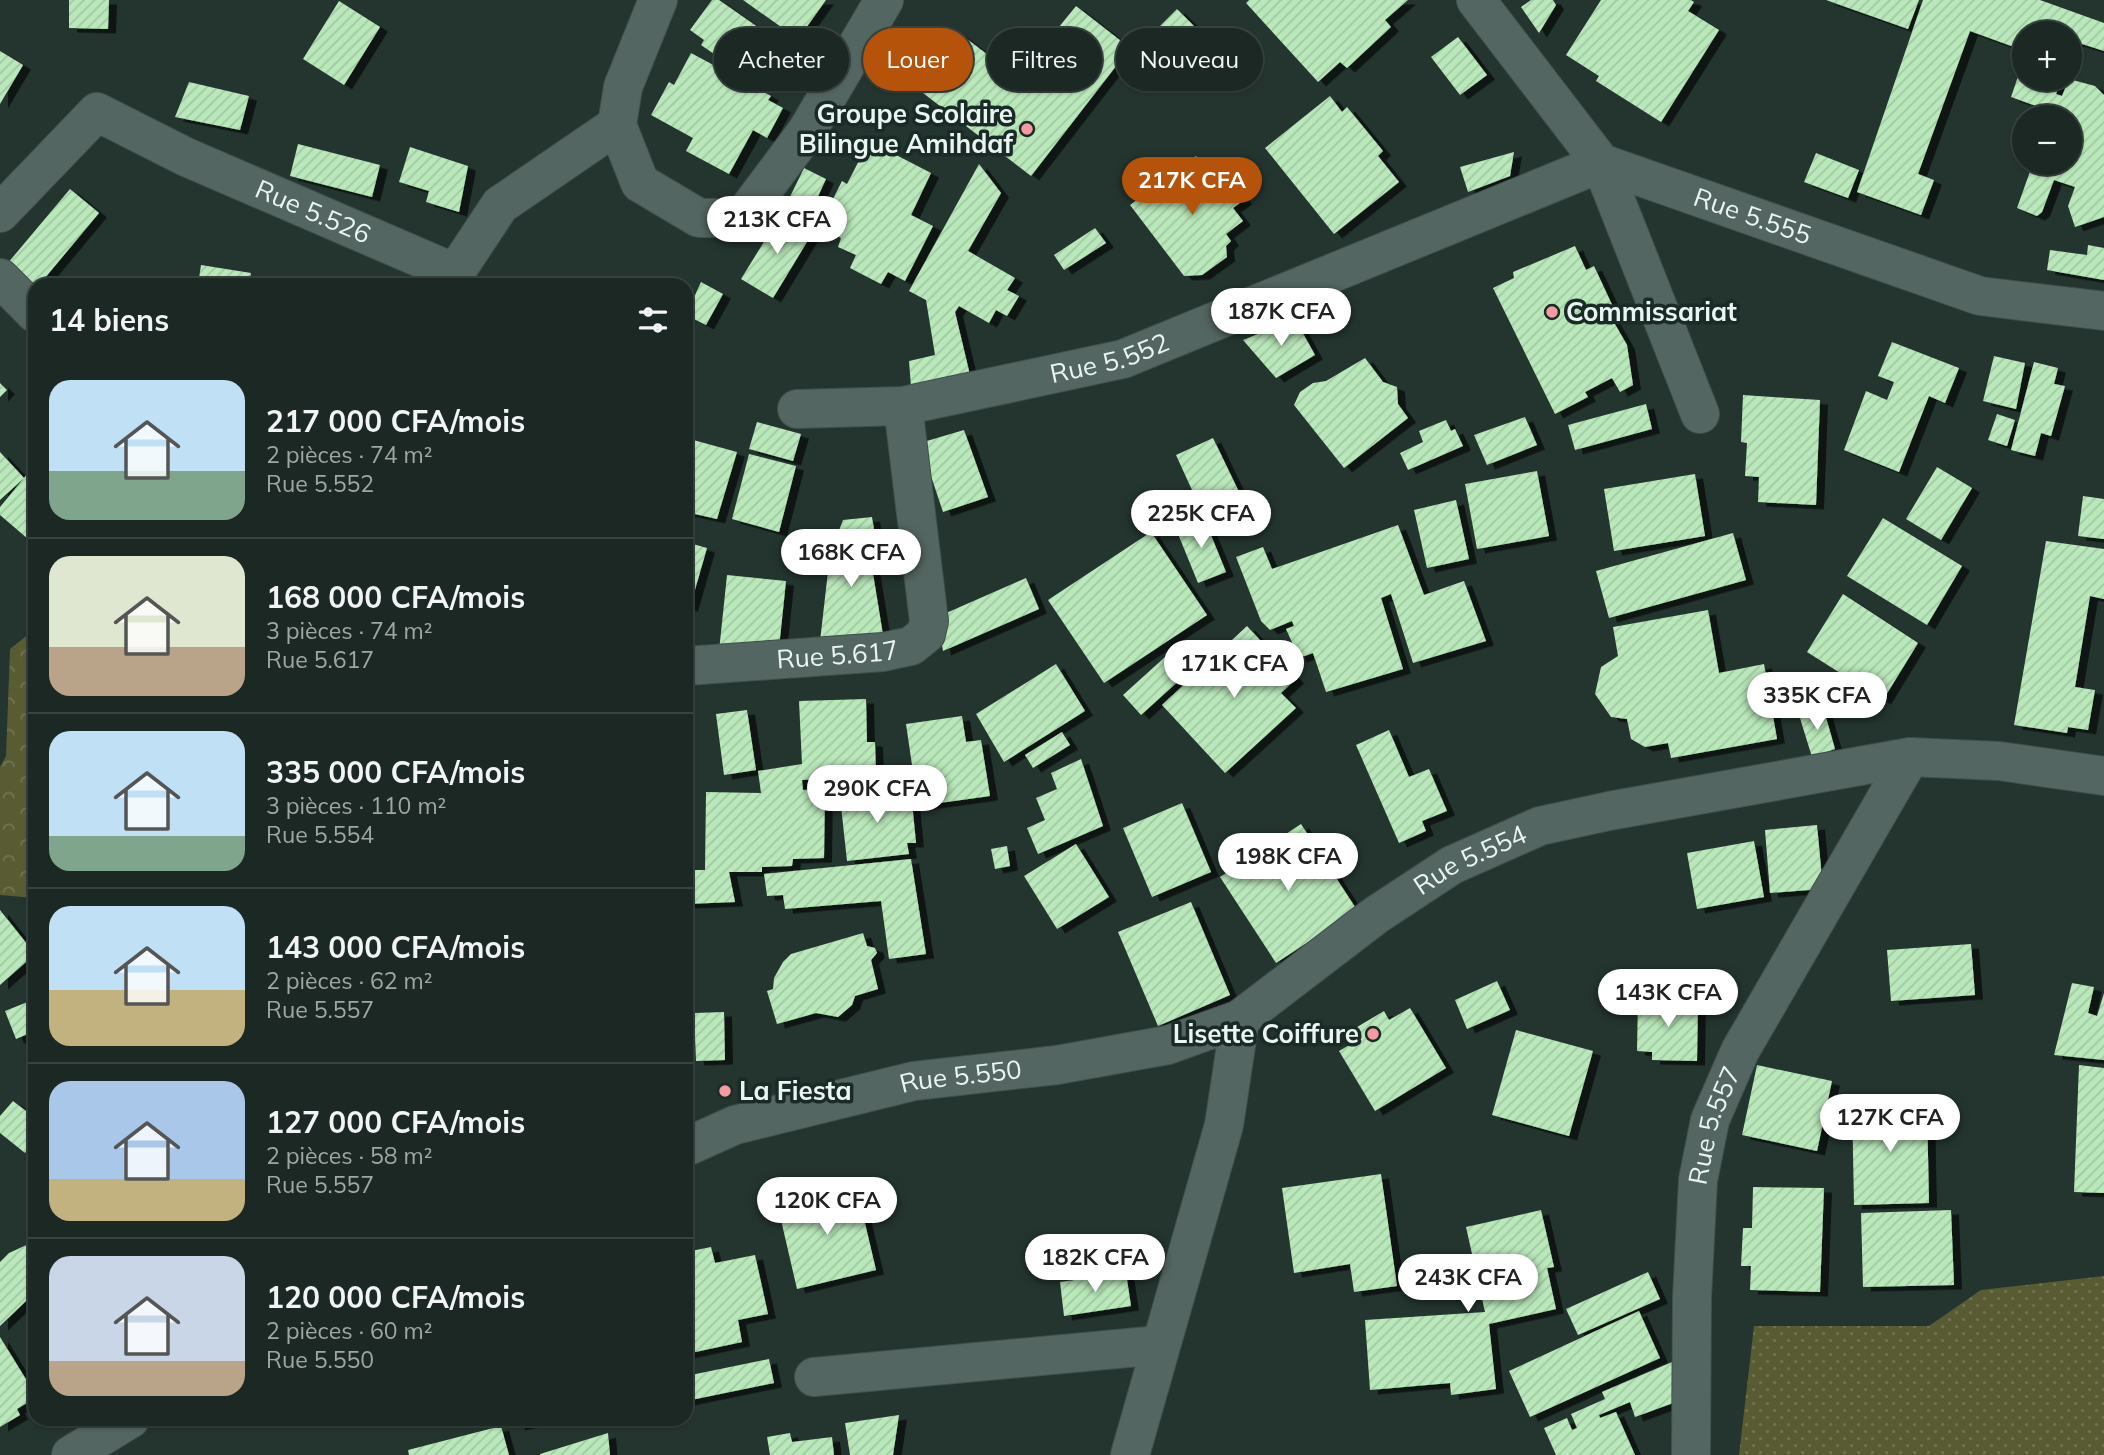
<!DOCTYPE html>
<html lang="fr">
<head>
<meta charset="utf-8">
<style>
	body { margin:0; font-family:Mulish,sans-serif; background:#24302c; color:#f1f3f6; height:100vh; display:flex; flex-direction:column; font-size:26px; white-space:nowrap }
	* { box-sizing:border-box; margin:0 }
	p { font-size:23px; color:#a0a6a6 }
	.icon { flex:none; width:38px; height:38px; fill:none; stroke:currentColor; stroke-width:2; stroke-linecap:round; stroke-linejoin:round }
	.map { position:relative; flex:1; overflow:hidden }
	.sheet { position:absolute; left:28px; top:278px; width:665px; height:1148px; display:flex; flex-direction:column; background:#1b2824; border-radius:21px; box-shadow:0 2px 5px #0004,0 0 0 2px #394441 }
	.sheet>* { flex:none }
	.hud { position:absolute; left:714px; top:28px; width:665px; height:63px; display:flex; gap:14px }
	.tools { position:absolute; left:2012px; top:21px; display:grid; gap:14px }
	.tools a { display:grid; place-items:center; width:70px; height:70px; border-radius:50%; background:#1b2824; box-shadow:0 2px 5px #0004,0 0 0 2px #394441; font-size:35px }
	.price { position:absolute; translate:-50% -60px; padding:0 16px; border-radius:24px; background:#fff; color:#222; font-size:23px; line-height:46px; filter:drop-shadow(0 2px 4px #0008) }
	.price::after { content:''; position:absolute; left:50%; top:42px; width:21px; height:16px; margin-left:-10px; background:inherit; clip-path:polygon(0 0,100% 0,50% 100%) }
	.price.current { background:#b45309; color:#fff }
	ul { padding:0; list-style:none }
	li { display:flex; align-items:center; gap:21px; height:175px; padding:0 21px }
	li+li { border-top:2px solid #394441 }
	li span { display:grid; place-items:center; flex:none; width:196px; height:140px; border-radius:21px; color:#555 }
	li>.icon { margin-inline-start:auto }
	span .icon { width:84px; height:84px; fill:#fffc; stroke-width:1 }
	li b { font-size:30px }
	h2 { display:flex; justify-content:space-between; align-items:center; height:84px; padding:0 21px; font-size:30px }
	.tag { padding:0 24px; border-radius:32px; background:#1b2824; box-shadow:0 2px 5px #0004,0 0 0 2px #394441; font-size:24px; line-height:63px }
	.tag.current { background:#b45309; color:#fff }
	.map>svg:first-child { display:block }
	.grass { fill:url(#grass-dots) }
	.forest { fill:url(#forest-crowns) }
	.building { fill:url(#building-hatch); filter:url(#shadow) }
	.lines { fill:none; stroke-linecap:round; stroke-linejoin:round }
	.minor-casing { stroke:#41504c; stroke-width:40 }
	.minor { stroke:#546661; stroke-width:38 }
	.poi-dot { fill:#f49aa0; stroke:#1a2b27; stroke-width:2.5 }
	.labels { text-anchor:middle; stroke-width:7; stroke-linejoin:round; paint-order:stroke }
	.poi-label { font-size:26px; font-weight:bold; fill:#eaf5f2; stroke:#1a2b27; text-anchor:end }
	.street-label { font-size:26px; fill:#eaf5f2; stroke:#1a2b27 }
</style>
</head>
<body>
<div class="map">
<svg width="2104" height="1455" viewBox="0 0 2104 1455">
	<defs>
		<pattern id="grass-dots" width="8" height="8" patternUnits="userSpaceOnUse" patternTransform="scale(1.75)"><rect width="8" height="8" fill="#595c33"/><path d="M2 2h.1M6 6h.1" fill="none" stroke="#717451" stroke-width="1.8" stroke-linecap="round"/></pattern>
		<pattern id="forest-crowns" width="20" height="18" patternUnits="userSpaceOnUse" patternTransform="scale(1.75)"><rect width="20" height="18" fill="#595c33"/><path d="M2 6a3 3 0 1 1 6 0M12 15a3 3 0 1 1 6 0" fill="none" stroke="#717451"/></pattern>
		<pattern id="building-hatch" width="6" height="6" patternUnits="userSpaceOnUse" patternTransform="scale(1.75)"><rect width="6" height="6" fill="#b9e8ba"/><path d="M-1 1l2-2M0 6l6-6M5 7l2-2" fill="none" stroke="#a2c8a3"/></pattern>
		<filter id="shadow"><feDropShadow dx="8" dy="4.5" stdDeviation="0" flood-color="#0009"/></filter>
	</defs>
	<rect width="100%" height="100%" fill="#243530"/>
	<!-- grass -->
	<path class="grass" d="M2104 1276V1455H1739L1754 1326H1929L1981 1290Z"/>
	<!-- forest -->
	<path class="forest" d="M35 629V898L0 895V767L6 756 10 649Z"/>
	<!-- building -->
	<path class="building" d="M69 0H109L108 29 69 28Z
		M712 0H719L782 44 759 78 743 67 740 72 701 45 704 40 690 30Z
		M743 0H826L798 39Z
		M1249 0H1408L1385 20 1391 27 1347 68 1340 62 1318 82 1246 3Z
		M1531 0H1553L1556 5 1539 33 1521 7Z
		M1601 0H1691L1694 2 1688 11 1719 30 1661 122 1596 81 1599 76 1566 55Z
		M1826 0H1919L1908 29Z
		M1923 0H2040L2104 23V51L2076 42 2070 55V33H2025V51L1970 31 1918 174 1934 180 1921 215 1857 192Z
		M339 1 380 27 344 85 303 59Z
		M1076 6 1130 48 1031 176 910 83 954 29 1001 65 1029 30 1046 43Z
		M1177 9 1201 33 1166 69 1141 45Z
		M1458 37 1487 75 1460 95 1431 57Z
		M0 51 23 65 0 104Z
		M691 53 771 96 768 100 783 108 767 138 753 130 729 174 686 151 693 138 651 115 669 82 674 85Z
		M2024 59 2025 79H2062L2056 94 2062 96 2069 79 2095 86 2104 95V217L2075 227 2068 206 2075 187 2054 180 2042 212 2037 216 2017 208 2033 163H2070V117H2048L2050 111 2011 97Z
		M189 82 249 96 240 130 175 117Z
		M1330 96 1342 112 1347 107 1383 151 1378 156 1399 182 1334 234 1265 148Z
		M869 141 931 173 911 215 933 226 905 281 888 272 881 284 850 268 856 255 838 247 841 238 819 227 842 181 847 184Z
		M298 144 380 165 372 197 290 176Z
		M410 147 468 166 459 212 426 202 429 191 399 182Z
		M1514 152 1510 176 1468 192 1460 167Z
		M1816 153 1859 170 1848 198 1804 182Z
		M1196 156 1213 179 1223 172 1244 200 1233 208 1243 221 1226 234 1231 241 1226 246 1227 257 1202 275 1184 276 1130 205Z
		M979 164 1001 193 968 251 1015 278 1007 290 1019 296 1007 316 996 310 989 323 959 306 955 312 970 375 911 387 909 361 935 355 926 300 909 291Z
		M804 168 826 179 808 218 785 207Z
		M70 189 99 213 39 285H35V290L2 270Z
		M781 214 813 232 773 298 741 279Z
		M1095 228 1106 243 1064 270 1054 255Z
		M2088 245 2104 248V280L2047 270 2050 250 2087 255Z
		M1575 246 1586 270 1594 266 1614 309 1608 312 1627 345 1633 385 1620 392 1612 378 1585 392 1588 397 1555 414 1493 288 1514 278 1513 272Z
		M201 265 251 273 249 285H198Z
		M701 282 723 294 706 325 686 315Z
		M1295 319 1315 355 1276 378 1243 340Z
		M1892 342 1959 368 1945 403 1929 396 1899 472 1844 450 1866 391 1887 400 1894 382 1878 376Z
		M1994 356 2025 363 2016 409 1983 401Z
		M1365 358 1383 382 1397 387 1398 404 1408 418 1344 468 1294 405 1300 392 1313 383 1326 381Z
		M2034 362 2058 368 2054 384 2065 386 2051 436 2041 433 2035 456 2011 450Z
		M0 383 7 390 0 397Z
		M1743 395 1820 400 1816 505 1758 502 1759 477 1745 476 1747 443 1741 442Z
		M1646 404 1652 429 1575 450 1568 425Z
		M1997 414 2015 420 2007 446 1988 440Z
		M1525 417 1537 445 1487 465 1474 435Z
		M1446 420 1451 431 1455 429 1463 446 1408 470 1400 453 1423 442 1419 431Z
		M757 422 801 434 793 461 749 449Z
		M964 430 988 497 943 512 920 443Z
		M686 438 737 452 717 519 686 512Z
		M1213 438 1240 494 1202 512 1176 455Z
		M0 452 24 478 0 500Z
		M749 454 796 466 779 532 732 519Z
		M1937 467 1972 488 1941 540 1906 519Z
		M1537 471 1549 536 1477 549 1465 484Z
		M29 472 35 477V545L0 515V507Z
		M1695 474 1705 536 1614 551 1604 489Z
		M2083 496 2104 499V539L2078 536Z
		M1456 500 1469 559 1427 568 1414 510Z
		M872 517 877 548 869 549 884 641 819 650 830 554 843 520Z
		M1204 518 1226 572 1198 583 1176 529Z
		M1883 518 1962 566 1927 625 1847 576Z
		M1398 525 1424 595 1464 581 1486 641 1413 663 1391 594 1381 598 1403 669 1326 692 1313 653 1299 658 1286 629 1294 626 1292 621 1270 630 1261 621 1236 557 1263 547 1272 569Z
		M1151 532 1207 615 1104 683 1048 600Z
		M1733 533 1746 580 1609 618 1596 571Z
		M2046 541 2104 549V599L2090 596 2075 687 2095 690 2088 730 2068 727 2067 733 2014 725Z
		M686 542 707 548 690 607 686 606Z
		M727 575 786 581 778 657 719 651Z
		M1026 578 1039 609 943 651 937 617Z
		M1843 594 1918 643 1883 700 1807 652Z
		M1708 610 1719 673 1764 664 1777 739 1671 758 1668 743 1645 747 1631 739 1627 719 1611 717 1595 694 1601 667 1618 656 1613 627Z
		M1247 626 1296 679 1281 693 1296 708 1225 773 1162 705Z
		M1165 657 1183 677 1141 715 1123 695Z
		M1056 664 1085 711 1004 762 976 714Z
		M866 699 867 742H875L876 772 869 773V776L802 780 803 790 825 789 824 858 793 859 792 866 762 867V872H729L735 902 686 904V870H705L706 792 761 793 758 771 802 764 799 701Z
		M1823 707 1835 749 1812 757 1799 715Z
		M747 710 756 770 724 775 716 714Z
		M962 716 966 742 981 740 990 796 918 806 906 724Z
		M1389 730 1409 777 1429 769 1447 811 1422 821 1426 831 1399 843 1356 745Z
		M1062 732 1070 745 1033 768 1025 755Z
		M1081 759 1103 826 1038 854 1027 828 1045 820 1036 798 1057 789 1051 773Z
		M901 790 902 803 912 802 916 843H907L909 854 847 861 840 797Z
		M1182 803 1211 872 1152 897 1123 828Z
		M1301 824 1357 910 1276 963 1220 877Z
		M1817 825 1823 889 1770 893 1765 830Z
		M1754 841 1764 897 1697 909 1687 853Z
		M1076 844 1109 897 1057 929 1024 876Z
		M1007 846 1010 866 995 869 991 849Z
		M911 859 926 954 889 959 881 901 785 909 783 895 767 896 764 874Z
		M1191 902 1230 995 1158 1026 1118 932Z
		M0 910 35 954 0 985Z
		M863 933 867 946 875 948 877 953 871 960 878 989 855 996 852 1005 838 1017 816 1013 777 1024 767 991 773 989 774 978 783 962 791 954Z
		M1971 944 1975 995 1891 1001 1887 950Z
		M1497 981 1510 1010 1467 1029 1455 1000Z
		M2072 983 2094 987 2088 1013 2097 1016 2104 993V1060L2054 1055Z
		M1638 998 1698 999 1697 1061 1652 1060V1052L1637 1051Z
		M35 999V1031L16 1039 5 1011Z
		M1410 1008 1446 1068 1375 1111 1339 1051 1358 1040 1352 1030 1384 1011 1389 1020Z
		M724 1012 725 1060 696 1061 694 1013Z
		M1516 1030 1593 1051 1569 1136 1492 1115Z
		M1757 1065 1832 1081 1817 1151 1742 1135Z
		M2079 1065 2104 1068V1193L2074 1192Z
		M13 1101 35 1118V1140L25 1153 0 1133V1116Z
		M1901 1101V1109L1927 1108 1929 1203 1854 1205 1852 1102Z
		M1381 1174 1397 1286 1354 1292 1350 1264 1294 1273 1282 1188Z
		M856 1185 876 1270 797 1289 778 1207 803 1201 802 1197Z
		M1753 1187 1824 1188 1820 1292 1750 1290 1751 1266H1741L1743 1228H1752Z
		M1541 1210 1554 1267 1547 1268 1556 1309 1489 1324 1496 1389 1451 1395 1450 1383 1370 1390 1365 1320 1485 1312 1466 1227Z
		M1951 1210 1954 1285 1863 1287 1861 1213Z
		M35 1241V1300L26 1301 0 1326V1262L9 1253Z
		M711 1247 715 1263 755 1255 768 1314 738 1320 742 1342 686 1354V1252Z
		M1648 1272 1660 1299 1578 1335 1566 1309Z
		M1126 1273 1131 1306 1064 1316 1060 1282Z
		M1639 1311 1660 1358 1530 1417 1509 1371Z
		M0 1337 35 1394V1398L17 1409 20 1415 0 1427Z
		M769 1359 774 1383 686 1401V1376Z
		M1672 1362 1684 1399 1635 1417 1630 1402 1599 1415 1600 1418 1616 1412 1635 1455H1556L1544 1428 1567 1418 1572 1430 1577 1428 1571 1414 1605 1399 1602 1392Z
		M899 1415 893 1455H850L845 1423Z
		M516 1419H544V1420L517 1426Z
		M501 1426 509 1455H409L408 1450Z
		M608 1433 610 1455H540V1454Z
		M790 1433 792 1442 832 1437 834 1455H770L767 1437Z"/>
	<g class="lines">
		<defs>
			<g id="minor">
				<path d="M658 0 623 87 617 125 640 183 699 218H742L807 131 884 0"/>
				<path id="s1" d="M1476 0 1601 163 1980 296 2104 311"/>
				<path id="s2" d="M0 213 97 112 186 157 455 273 500 205 617 125"/>
				<path d="M0 278 35 313"/>
				<path id="s3" d="M797 409 903 406 1123 359 1601 163 1700 414"/>
				<path id="s4" d="M686 666 883 652 911 646 926 634 929 621 903 406"/>
				<path id="s5" d="M686 1147 735 1125 914 1081 1057 1065 1168 1045 1240 1019 1376 915 1452 865 1540 826 1609 811 1910 757 1999 761 2104 776"/>
				<path d="M814 1377 1160 1345"/>
				<path d="M71 1455 130 1419"/>
				<path d="M1130 1455 1224 1125 1240 1019"/>
				<path id="s6" d="M1691 1455 1692 1298 1698 1180 1710 1120 1740 1051 1910 757"/>
			</g>
		</defs>
		<!-- minor casing -->
		<use href="#minor" class="minor-casing"/>
		<!-- minor -->
		<use href="#minor" class="minor"/>
	</g>
	<!-- markers -->
	<g class="poi-dot">
		<circle cx="1027" cy="129" r="7"/>
		<circle cx="1552" cy="312" r="7"/>
		<circle cx="1373" cy="1034" r="7"/>
		<circle cx="725" cy="1091" r="7"/>
	</g>
	<g class="labels">
		<!-- poi labels -->
		<g class="poi-label">
			<text x="1013" y="123">Groupe Scolaire<tspan x="1013" dy="30">Bilingue Amihdaf</tspan></text>
			<text x="1566" y="321" text-anchor="start">Commissariat</text>
			<text x="1359" y="1043">Lisette Coiffure</text>
			<text x="739" y="1100" text-anchor="start">La Fiesta</text>
		</g>
		<!-- street labels -->
		<g class="street-label">
			<text dy="9" stroke="none"><textPath href="#s2" startOffset="378">Rue 5.526</textPath></text>
			<text dy="9" stroke="none"><textPath href="#s1" startOffset="366">Rue 5.555</textPath></text>
			<text dy="9" stroke="none"><textPath href="#s3" startOffset="318">Rue 5.552</textPath></text>
			<text dy="9" stroke="none"><textPath href="#s4" startOffset="152">Rue 5.617</textPath></text>
			<text dy="9" stroke="none"><textPath href="#s5" startOffset="852">Rue 5.554</textPath></text>
			<text dy="9" stroke="none"><textPath href="#s5" startOffset="285">Rue 5.550</textPath></text>
			<text dy="9" stroke="none"><textPath href="#s6" startOffset="332">Rue 5.557</textPath></text>
		</g>
	</g>
</svg>
<div class="tools">
<a>+</a>
<a>−</a>
</div>
<b class="price current" style="left:1192px;top:217px">217K CFA</b>
<b class="price" style="left:777px;top:256px">213K CFA</b>
<b class="price" style="left:1281px;top:348px">187K CFA</b>
<b class="price" style="left:1201px;top:550px">225K CFA</b>
<b class="price" style="left:851px;top:589px">168K CFA</b>
<b class="price" style="left:1234px;top:700px">171K CFA</b>
<b class="price" style="left:1817px;top:732px">335K CFA</b>
<b class="price" style="left:877px;top:825px">290K CFA</b>
<b class="price" style="left:1288px;top:893px">198K CFA</b>
<b class="price" style="left:1668px;top:1029px">143K CFA</b>
<b class="price" style="left:1890px;top:1154px">127K CFA</b>
<b class="price" style="left:827px;top:1237px">120K CFA</b>
<b class="price" style="left:1095px;top:1294px">182K CFA</b>
<b class="price" style="left:1468px;top:1314px">243K CFA</b>
<div class="hud">
<a class="tag">Acheter</a>
<a class="tag current">Louer</a>
<a class="tag">Filtres</a>
<a class="tag">Nouveau</a>
</div>
<section class="sheet">
<h2>14 biens<svg class="icon" aria-label="filters" viewBox="0 0 24 24"><path d="M4 7h16M4 17h16"/><circle cx="9" cy="7" r="2"/><circle cx="15" cy="17" r="2"/></svg></h2>
<ul>
<li><span style="background:linear-gradient(#bfe0f5 65%,#7fa58c 0)"><svg class="icon" aria-label="home" viewBox="0 0 24 24"><path d="M3 11l9-7 9 7M6 9v11h12V9"/></svg></span><div><b>217 000 CFA/mois</b><p>2 pièces · 74 m²</p><p>Rue 5.552</p></div></li>
<li><span style="background:linear-gradient(#dfe7d0 65%,#b9a48a 0)"><svg class="icon" aria-label="home" viewBox="0 0 24 24"><path d="M3 11l9-7 9 7M6 9v11h12V9"/></svg></span><div><b>168 000 CFA/mois</b><p>3 pièces · 74 m²</p><p>Rue 5.617</p></div></li>
<li><span style="background:linear-gradient(#bfe0f5 75%,#7fa58c 0)"><svg class="icon" aria-label="home" viewBox="0 0 24 24"><path d="M3 11l9-7 9 7M6 9v11h12V9"/></svg></span><div><b>335 000 CFA/mois</b><p>3 pièces · 110 m²</p><p>Rue 5.554</p></div></li>
<li><span style="background:linear-gradient(#bfe0f5 60%,#c2b280 0)"><svg class="icon" aria-label="home" viewBox="0 0 24 24"><path d="M3 11l9-7 9 7M6 9v11h12V9"/></svg></span><div><b>143 000 CFA/mois</b><p>2 pièces · 62 m²</p><p>Rue 5.557</p></div></li>
<li><span style="background:linear-gradient(#a9c7e8 70%,#c2b280 0)"><svg class="icon" aria-label="home" viewBox="0 0 24 24"><path d="M3 11l9-7 9 7M6 9v11h12V9"/></svg></span><div><b>127 000 CFA/mois</b><p>2 pièces · 58 m²</p><p>Rue 5.557</p></div></li>
<li><span style="background:linear-gradient(#c9d6e8 75%,#b9a48a 0)"><svg class="icon" aria-label="home" viewBox="0 0 24 24"><path d="M3 11l9-7 9 7M6 9v11h12V9"/></svg></span><div><b>120 000 CFA/mois</b><p>2 pièces · 60 m²</p><p>Rue 5.550</p></div></li>
</ul>
</section>
</div>
</body>
</html>
